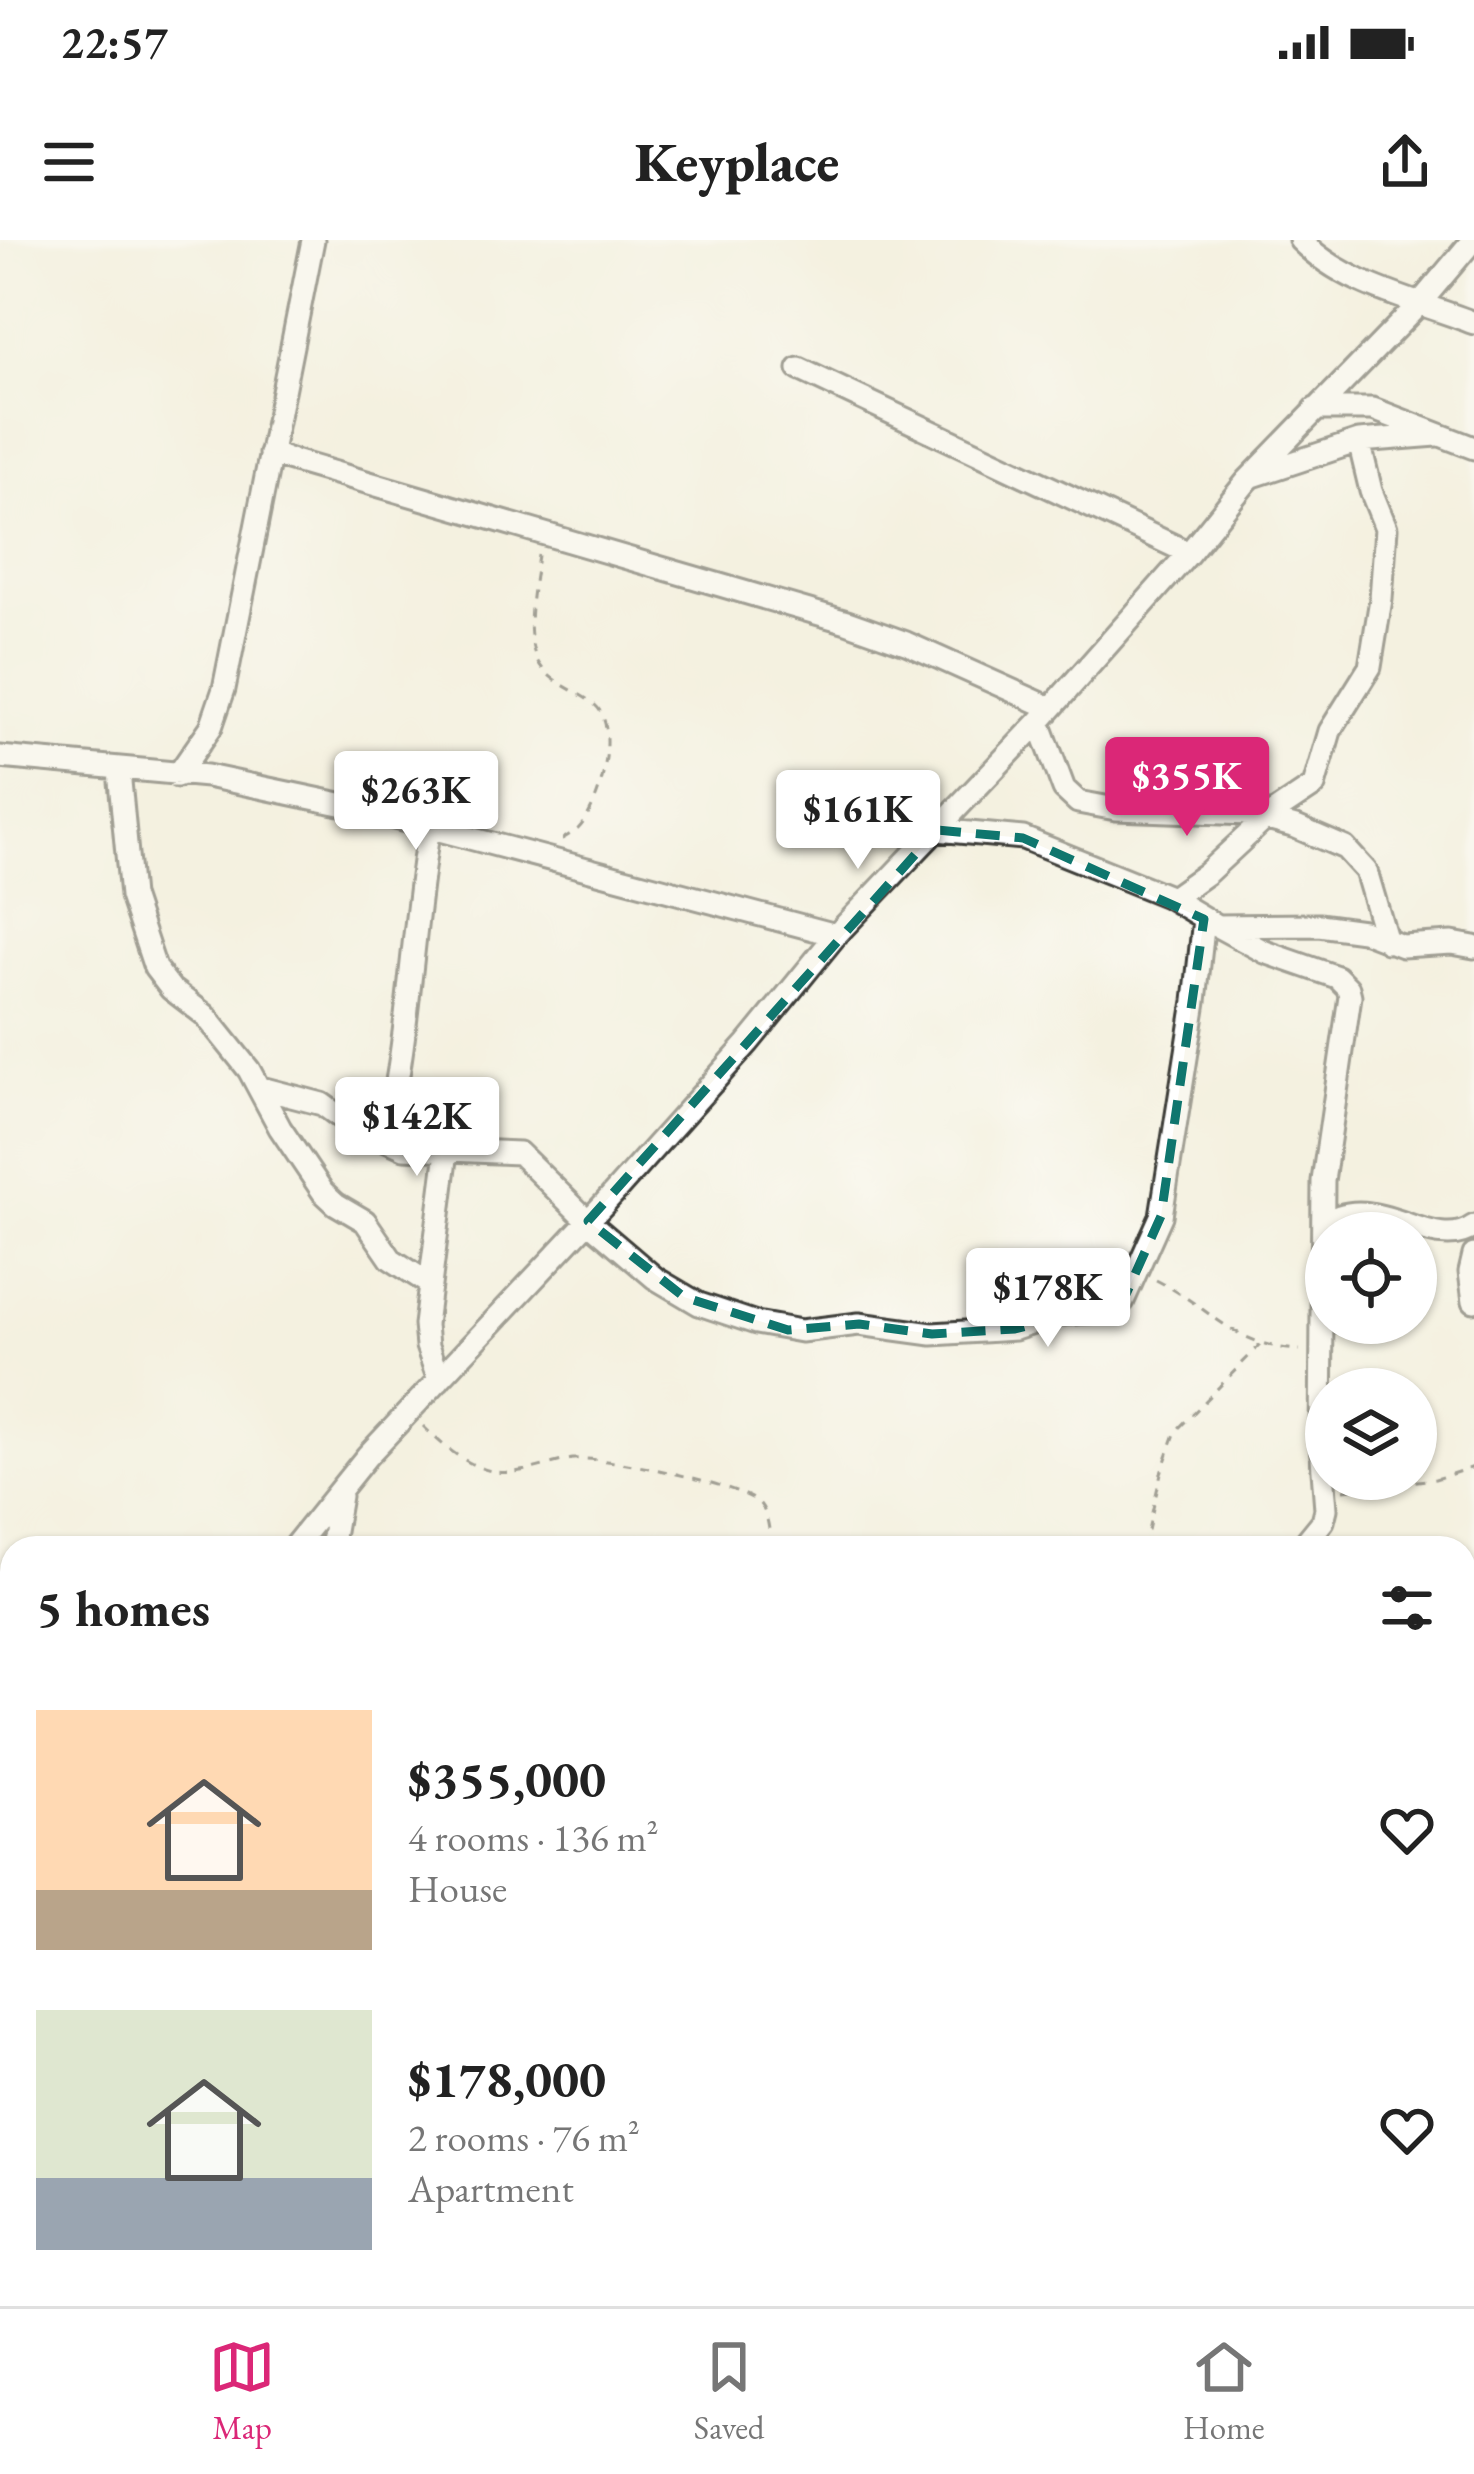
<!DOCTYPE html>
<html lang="en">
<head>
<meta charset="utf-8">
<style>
	body { margin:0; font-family:"EB Garamond",serif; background:#f6f6f6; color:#222; height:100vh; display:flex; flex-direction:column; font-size:45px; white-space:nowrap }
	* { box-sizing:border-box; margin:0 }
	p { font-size:39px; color:#767676 }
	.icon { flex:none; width:66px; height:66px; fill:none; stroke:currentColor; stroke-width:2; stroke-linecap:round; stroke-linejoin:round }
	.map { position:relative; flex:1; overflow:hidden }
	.side { position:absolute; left:0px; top:1296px; width:1476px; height:771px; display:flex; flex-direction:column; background:#fff; border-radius:36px 36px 0 0; box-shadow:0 3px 9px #0004 }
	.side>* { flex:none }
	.controls { position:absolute; left:1305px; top:972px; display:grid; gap:24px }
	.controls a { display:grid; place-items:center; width:132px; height:132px; border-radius:50%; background:#fff; box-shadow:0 3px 9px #0004; font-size:60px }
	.price { position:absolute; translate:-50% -102px; padding:0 27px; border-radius:12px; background:#fff; color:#222; font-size:39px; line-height:78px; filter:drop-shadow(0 3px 6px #0008) }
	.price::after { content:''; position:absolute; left:50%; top:72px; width:36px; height:27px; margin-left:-18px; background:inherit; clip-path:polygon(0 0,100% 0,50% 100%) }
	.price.current { background:#db2777; color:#fff }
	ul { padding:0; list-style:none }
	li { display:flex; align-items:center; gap:36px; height:300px; padding:0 36px }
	li span { display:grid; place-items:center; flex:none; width:336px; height:240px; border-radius:0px; color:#555 }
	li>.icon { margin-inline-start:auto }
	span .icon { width:144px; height:144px; fill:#fffc; stroke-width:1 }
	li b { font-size:51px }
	h2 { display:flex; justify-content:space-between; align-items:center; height:144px; padding:0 36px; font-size:51px }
	.status { display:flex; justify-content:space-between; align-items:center; height:84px; padding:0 60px; background:#fff; direction:ltr }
	.status svg { height:33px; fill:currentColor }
	header { display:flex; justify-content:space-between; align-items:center; height:156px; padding:0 36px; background:#fff; font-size:54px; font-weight:800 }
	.menu { display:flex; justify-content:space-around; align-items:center; height:168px; border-top:3px solid #e0e0e0; background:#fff; font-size:33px; color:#767676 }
	.menu a { display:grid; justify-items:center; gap:6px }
	.menu .current { color:#db2777 }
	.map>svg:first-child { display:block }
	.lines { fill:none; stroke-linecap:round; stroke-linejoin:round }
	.minor-casing { stroke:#3c3c39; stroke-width:27 }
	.path { stroke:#3c3c39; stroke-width:3; stroke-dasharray:9 9; stroke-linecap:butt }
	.minor { stroke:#fff; stroke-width:21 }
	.marked { fill:none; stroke:#0f766e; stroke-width:9; stroke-dasharray:24 15; stroke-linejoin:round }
</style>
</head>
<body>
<div class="status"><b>22:57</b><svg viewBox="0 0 49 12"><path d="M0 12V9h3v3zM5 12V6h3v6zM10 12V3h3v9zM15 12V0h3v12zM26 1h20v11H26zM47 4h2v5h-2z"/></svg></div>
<header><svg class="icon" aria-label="menu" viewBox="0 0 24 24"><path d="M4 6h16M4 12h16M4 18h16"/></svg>Keyplace<svg class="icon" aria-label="share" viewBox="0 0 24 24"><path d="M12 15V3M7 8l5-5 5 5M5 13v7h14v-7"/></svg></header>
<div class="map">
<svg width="1474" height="2066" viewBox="0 0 1474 2066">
	<rect width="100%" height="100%" fill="#fff"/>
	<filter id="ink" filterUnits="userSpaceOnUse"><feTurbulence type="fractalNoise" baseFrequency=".00833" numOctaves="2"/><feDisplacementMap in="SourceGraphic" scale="24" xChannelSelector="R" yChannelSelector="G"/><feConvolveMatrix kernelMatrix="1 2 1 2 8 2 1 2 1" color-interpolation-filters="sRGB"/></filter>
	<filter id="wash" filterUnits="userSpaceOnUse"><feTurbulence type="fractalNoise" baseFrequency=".004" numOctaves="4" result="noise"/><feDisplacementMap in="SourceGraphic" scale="48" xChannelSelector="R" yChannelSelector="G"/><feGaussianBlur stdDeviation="2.7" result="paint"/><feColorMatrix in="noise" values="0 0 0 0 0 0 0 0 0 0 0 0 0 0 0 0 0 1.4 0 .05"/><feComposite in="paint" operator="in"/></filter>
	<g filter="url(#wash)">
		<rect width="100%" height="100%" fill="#f4f1e0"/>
	</g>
	<g filter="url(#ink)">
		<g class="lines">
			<defs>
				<path id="minor" d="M1300 0C1345 46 1415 60 1474 83
					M799 129 1189 313
					M1315 169H1373L1474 208
					M270 214 847 382 906 403 1051 468
					M1253 236 1359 201 1437 195
					M1039 482 1064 549 1078 562 1116 569 1249 574 1296 587 1345 608 1366 631 1387 702
					M0 517 207 536 345 565 836 695
					M119 531 131 656 155 728 171 749 205 775 249 830 280 888 323 952 336 964 365 981 391 1019 428 1043
					M177 536 211 487 224 449 313 0
					M937 590 1023 598 1167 656 1217 686 1319 685 1363 691 1402 706 1452 703 1474 707
					M1172 658 1207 633 1266 578 1314 546 1330 491 1370 427 1381 359 1386 288 1371 251 1359 201
					M1217 686 1265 712 1337 737 1348 748 1350 756 1323 941 1321 1204 1326 1269 1323 1281 1301 1308
					M261 848 322 864 347 882 404 908 519 913 588 981 655 1038 699 1064 756 1083 801 1091 859 1084 932 1094 1015 1089 1061 1074 1114 1070 1123 1061 1161 976 1195 761 1204 679
					M386 899C409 797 412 691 429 587
					M1323 985C1374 946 1432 1017 1474 986
					M1474 1015 1470 1032 1474 1061
					M439 1140 427 1106 425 1085 447 911
					M293 1308 367 1216 604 964 748 803 836 695 1039 482 1189 313 1247 241 1421 62 1473 0
					M331 1308 340 1256
					M1464 1417 1474 1416
					M1464 1581 1474 1586
					M1464 1623 1474 1608
					M0 1646 12 1637
					M1464 1722 1474 1729
					M0 1896 12 1905
					M1464 1938 1474 1940
					M23 2066 24 2055
					M522 2066 524 2055
					M813 2066V2055"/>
			</defs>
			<!-- minor casing -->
			<use href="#minor" class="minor-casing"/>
			<!-- path -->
			<path class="path" d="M538 315C534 347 524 387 536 418 547 443 576 449 595 465 621 488 600 567 578 589 578 589 563 599 562 599
				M1156 1040C1212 1068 1232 1106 1300 1110
				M423 1186C441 1204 465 1225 491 1231 519 1237 546 1223 573 1219 600 1215 743 1244 760 1264 769 1275 769 1294 772 1308
				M1344 1250 1435 1239 1474 1227
				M1144 1308 1161 1233 1176 1191 1260 1105
				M1330 2055V2066"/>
			<!-- minor -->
			<use href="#minor" class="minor"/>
		</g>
	</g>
	<!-- marked area -->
	<path d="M0 0H1474V2066H0ZM937 590 1023 598 1204 679 1161 976 1123 1061 1015 1089 932 1094 859 1084 788 1090 684 1057 588 981Z" fill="#f4f1e0" fill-opacity=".55" fill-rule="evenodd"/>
	<path class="marked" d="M937 590 1023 598 1204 679 1161 976 1123 1061 1015 1089 932 1094 859 1084 788 1090 684 1057 588 981Z"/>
</svg>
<div class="controls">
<a><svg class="icon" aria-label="locate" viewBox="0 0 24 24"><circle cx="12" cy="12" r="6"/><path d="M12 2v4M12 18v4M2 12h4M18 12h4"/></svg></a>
<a><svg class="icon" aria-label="layers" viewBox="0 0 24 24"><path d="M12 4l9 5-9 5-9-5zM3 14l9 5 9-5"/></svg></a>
</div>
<b class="price current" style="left:1187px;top:599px">$355K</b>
<b class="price" style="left:416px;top:613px">$263K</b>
<b class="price" style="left:858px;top:632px">$161K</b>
<b class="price" style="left:417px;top:939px">$142K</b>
<b class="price" style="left:1048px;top:1110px">$178K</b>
<section class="side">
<h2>5 homes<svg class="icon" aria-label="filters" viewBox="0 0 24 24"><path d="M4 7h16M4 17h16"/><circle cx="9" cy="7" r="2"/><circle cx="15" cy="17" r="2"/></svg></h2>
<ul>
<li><span style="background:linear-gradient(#ffd9b3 75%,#b9a48a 0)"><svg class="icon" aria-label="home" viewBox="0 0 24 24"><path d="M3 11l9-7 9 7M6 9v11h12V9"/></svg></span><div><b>$355,000</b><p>4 rooms · 136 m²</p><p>House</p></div><svg class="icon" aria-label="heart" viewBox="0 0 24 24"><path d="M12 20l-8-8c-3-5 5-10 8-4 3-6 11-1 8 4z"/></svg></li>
<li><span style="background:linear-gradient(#dfe7d0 70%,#9aa5b1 0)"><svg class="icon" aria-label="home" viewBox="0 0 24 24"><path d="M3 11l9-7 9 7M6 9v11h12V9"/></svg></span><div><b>$178,000</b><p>2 rooms · 76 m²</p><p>Apartment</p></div><svg class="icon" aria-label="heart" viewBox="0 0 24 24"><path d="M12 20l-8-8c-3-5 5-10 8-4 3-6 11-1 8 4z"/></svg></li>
</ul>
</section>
</div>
<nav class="menu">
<a class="current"><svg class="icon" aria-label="map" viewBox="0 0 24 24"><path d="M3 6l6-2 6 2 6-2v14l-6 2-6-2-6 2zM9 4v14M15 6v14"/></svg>Map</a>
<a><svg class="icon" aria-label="saved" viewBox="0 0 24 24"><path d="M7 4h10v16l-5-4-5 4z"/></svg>Saved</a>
<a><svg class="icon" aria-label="home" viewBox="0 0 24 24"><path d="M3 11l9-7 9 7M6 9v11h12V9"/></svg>Home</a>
</nav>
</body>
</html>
